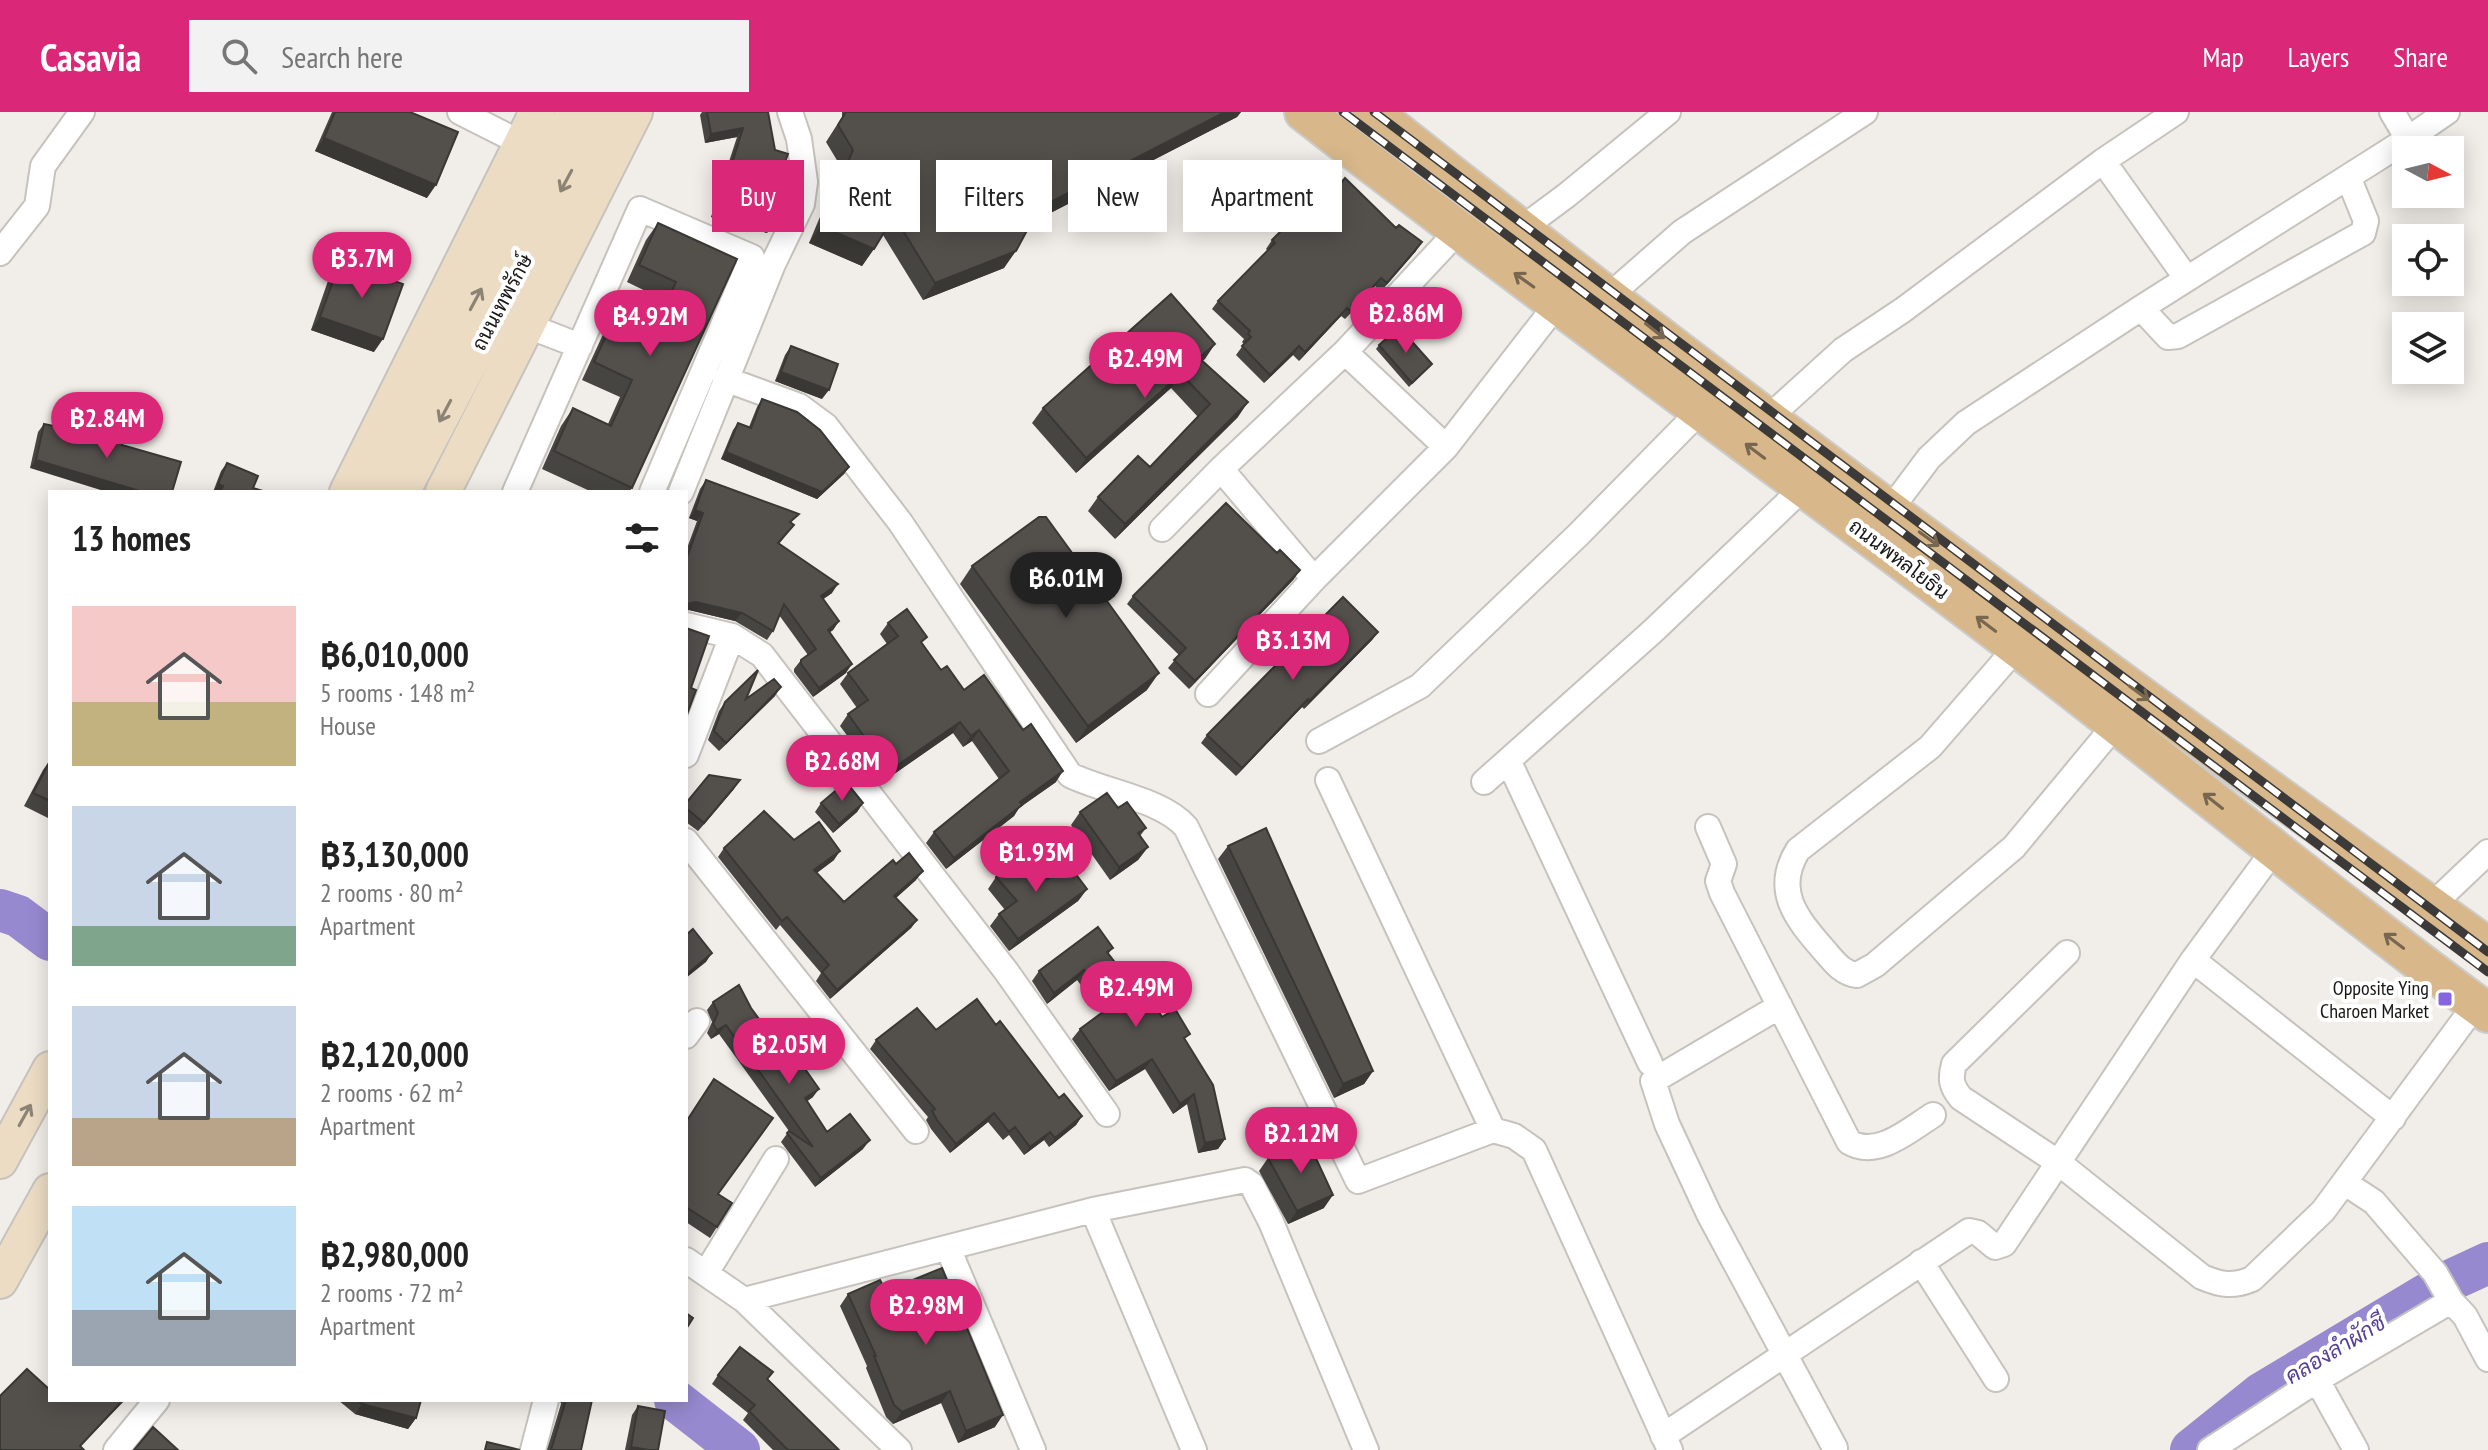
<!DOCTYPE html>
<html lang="en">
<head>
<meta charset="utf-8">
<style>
	body { margin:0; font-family:"PT Sans Narrow",Sarabun,sans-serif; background:#f2f2f2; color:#222; height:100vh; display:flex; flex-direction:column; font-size:30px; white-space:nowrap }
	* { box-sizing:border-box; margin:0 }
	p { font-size:26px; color:#767676 }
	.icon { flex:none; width:44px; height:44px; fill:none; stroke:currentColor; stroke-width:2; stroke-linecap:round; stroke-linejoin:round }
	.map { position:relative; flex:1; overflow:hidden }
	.side { position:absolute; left:48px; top:378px; width:640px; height:912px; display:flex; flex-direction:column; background:#fff; border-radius:0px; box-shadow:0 4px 20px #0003 }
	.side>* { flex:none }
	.top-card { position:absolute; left:712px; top:48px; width:760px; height:72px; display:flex; gap:16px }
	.needle { width:52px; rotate:97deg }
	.controls { position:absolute; left:2392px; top:24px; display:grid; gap:16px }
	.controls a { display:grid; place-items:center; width:72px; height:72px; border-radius:0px; background:#fff; box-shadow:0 4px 20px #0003; font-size:40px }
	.price { position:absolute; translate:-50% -68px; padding:0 18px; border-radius:28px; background:#db2777; color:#fff; font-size:26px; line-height:52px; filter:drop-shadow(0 2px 4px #0008) }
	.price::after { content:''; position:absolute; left:50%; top:48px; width:24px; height:18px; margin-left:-12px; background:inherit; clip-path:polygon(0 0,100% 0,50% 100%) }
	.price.active { background:#222; color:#fff }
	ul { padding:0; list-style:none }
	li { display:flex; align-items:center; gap:24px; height:200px; padding:0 24px }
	li span { display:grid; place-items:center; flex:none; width:224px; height:160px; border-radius:0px; color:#555 }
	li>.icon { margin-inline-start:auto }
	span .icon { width:96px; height:96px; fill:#fffc; stroke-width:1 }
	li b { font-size:34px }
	h2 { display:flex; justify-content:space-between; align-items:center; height:96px; padding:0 24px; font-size:34px }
	.chip { padding:0 28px; border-radius:0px; background:#fff; box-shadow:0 4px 20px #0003; font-size:28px; line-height:72px }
	.chip.active { background:#db2777; color:#fff }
	header { display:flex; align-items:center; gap:48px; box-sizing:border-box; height:112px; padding:0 40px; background:#db2777; color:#fff }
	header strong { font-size:38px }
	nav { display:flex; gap:44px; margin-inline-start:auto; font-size:28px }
	.search { width:560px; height:72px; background:#f2f2f2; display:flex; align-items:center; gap:20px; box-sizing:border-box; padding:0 28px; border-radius:0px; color:#767676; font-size:30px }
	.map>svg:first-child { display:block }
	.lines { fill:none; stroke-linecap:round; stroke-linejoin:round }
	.river { stroke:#9689d0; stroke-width:42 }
	.street-casing { stroke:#c6c3be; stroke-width:28 }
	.secondary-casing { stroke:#c6c3be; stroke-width:38 }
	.primary-casing { stroke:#ccc; stroke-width:42 }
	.street { stroke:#fff; stroke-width:24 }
	.secondary { stroke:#ecdcc4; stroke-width:34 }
	.primary { stroke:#d8b88a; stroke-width:38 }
	.rail-casing { stroke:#3c3a38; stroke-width:9 }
	.rail { stroke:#fff; stroke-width:6; stroke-dasharray:18; stroke-linecap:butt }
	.wall { fill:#474541 }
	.shaded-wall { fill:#3a3835 }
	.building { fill:#53504c; stroke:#3a3835; stroke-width:2 }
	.oneway { stroke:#8d8375 }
	.oneway2 { stroke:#786750 }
	.poi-dot { fill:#8565e0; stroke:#fff; stroke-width:3 }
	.labels { text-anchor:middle; stroke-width:8; stroke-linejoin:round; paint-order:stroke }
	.street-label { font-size:20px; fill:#181615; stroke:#fff }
	.poi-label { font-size:20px; fill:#181615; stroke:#fff; text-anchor:end }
	.water-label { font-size:22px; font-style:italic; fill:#574196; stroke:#fff }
</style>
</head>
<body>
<header>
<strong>Casavia</strong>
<div class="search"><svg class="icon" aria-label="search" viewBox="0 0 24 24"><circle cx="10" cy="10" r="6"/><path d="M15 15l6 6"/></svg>Search here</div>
<nav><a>Map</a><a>Layers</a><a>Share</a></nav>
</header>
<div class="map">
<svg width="2488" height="1338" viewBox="0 0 2488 1338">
	<rect width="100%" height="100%" fill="#f1ede8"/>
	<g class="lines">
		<!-- river -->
		<path class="river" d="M0 798 18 804 50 828
			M675 1288 739 1338
			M2191 1338 2262 1281 2447 1170 2488 1151"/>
		<defs>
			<path id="street" d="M460 0 521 31
				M2408 27 2447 0
				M2103 49 2187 167
				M1520 118 1567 83 1668 0
				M0 141 37 94 43 54 82 0
				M1609 184 1682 120 1865 0
				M2141 196 2168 225 2178 224 2363 121 2366 109 2349 67
				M528 214 580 234
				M1345 240 1446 335
				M725 267 799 294 826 314 900 410 1070 663C1104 680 1162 687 1186 715L1358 1069 1493 1018 1514 1024 1534 1038 1670 1338
				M1768 306 1843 238 1903 198 2103 49 2176 0
				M1221 357 1314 467
				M515 380 640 97 752 145 652 380
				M681 380 773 152 802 92 805 70 799 27 790 0
				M1890 398 1929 346 1966 311 2141 196 2408 27 2392 0
				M1162 417 1221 357 1345 240 1458 119
				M686 513 732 524 762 543 1006 859 1107 1002
				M2017 535 1930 635 1798 738C1773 778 1796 806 1823 837 1833 848 1841 861 1857 863L1875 853 2014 735 2116 612
				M1208 582 1314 467 1446 335 1557 192
				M1319 629 1420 574 1578 423 1701 298
				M686 643 732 524
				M1509 650 1650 951
				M1328 668 1493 1018
				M1484 670 1653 519 1804 375
				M1708 715 1724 752 1718 769 1722 781 1849 1030C1877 1047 1909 1018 1933 1003
				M686 729 916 1019
				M2431 794 2488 740
				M2067 841 1954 952C1950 967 1951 974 1961 986L2059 1051 2202 1165C2221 1173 2233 1175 2252 1167L2323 1099 2476 892
				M2193 848 2393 1006
				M1780 894 1653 969 1667 1012 1709 1102 1835 1336
				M686 924 697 909
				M2345 1071 2374 1090 2435 1161 2451 1189 2465 1204 2488 1247
				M1093 1098 1194 1338
				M948 1136 1033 1338
				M686 1148 744 1188 899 1338
				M1921 1150 1996 1267
				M706 1161 776 1047
				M744 1188 1093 1098 1245 1068 1252 1073 1271 1110 1366 1338
				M2317 1268 2356 1338
				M1663 1324 1969 1119 1978 1121 1995 1135 2004 1132 2193 848 2274 738
				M116 1338 157 1288
				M533 1338 546 1288
				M2210 1338 2317 1268 2451 1189"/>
			<path id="secondary" d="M347 380 537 0
				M376 380 574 0
				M402 380 602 0
				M443 380 635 0
				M0 1049 50 957
				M0 1169 50 1079"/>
			<path id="primary" d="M1304 0C1538 182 1779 354 2015 534 2174 655 2327 783 2488 901
				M1372 0C1735 289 2111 565 2488 835"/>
		</defs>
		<!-- street casing -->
		<use href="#street" class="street-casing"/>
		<!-- secondary casing -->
		<use href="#secondary" class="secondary-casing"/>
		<!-- primary casing -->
		<use href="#primary" class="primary-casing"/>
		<!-- street -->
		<use href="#street" class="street"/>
		<!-- secondary -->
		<use href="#secondary" class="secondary"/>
		<!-- primary -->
		<use href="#primary" class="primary"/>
		<defs>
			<path id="rail" d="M1343 0 2488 860
				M1374 0 2488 840"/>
		</defs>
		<!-- rail casing -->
		<use href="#rail" class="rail-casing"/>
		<!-- rail -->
		<use href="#rail" class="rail"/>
	</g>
	<!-- wall -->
	<path class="wall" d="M332 0H410L427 86 315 39Z
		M702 0H768L775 38 785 50 780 92H779L767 121 711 105 737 25 705 31 700 3Z
		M842 0H1241L1237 5 1031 111 1004 156 923 188 883 123 862 154 809 131 841 55 826 30 842 5Z
		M1335 78 1416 139 1381 179 1375 174 1345 207 1341 204 1299 249 1293 243 1264 271 1236 243 1244 232 1242 230 1244 227 1212 197 1218 189 1268 139 1266 137 1272 128 1288 118Z
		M658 111 737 147 632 376 629 380H592L542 357 561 314 573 296 608 312 620 285 582 268 605 218 617 200 651 216 664 188 627 170 646 128Z
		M340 150 374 240 311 218 330 163Z
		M1215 232 1202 249 1238 305 1115 427 1088 399 1098 385 1150 355 1198 305 1171 276 1076 361 1032 311 1043 296Z
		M1379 233 1432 252 1409 275 1376 237Z
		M791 234 822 287 775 269 785 243Z
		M762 287 849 355 844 362 817 387 721 347 733 318 738 311 749 315 757 295Z
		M44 312 123 328 30 356 38 320Z
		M227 351 253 376 266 380H213L221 359Z
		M706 368 792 411 794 413 779 432 832 481 823 487 839 509 833 518 830 520 846 561 813 585 794 560V557L801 548 808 543 779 503 773 519 767 528 735 509 689 498 686 499V439L697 409 689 406 700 377Z
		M972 454 1147 578 1076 631 960 472Z
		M1294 467 1189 577 1168 556 1179 543 1127 492 1133 484Z
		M888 511 922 532 941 558 964 578 1056 670 1019 696 1014 704 946 757 926 731 934 720 999 667 972 629 963 635 953 621 884 669 864 639 860 641 840 614 848 602 857 596 840 572 848 561 887 532 880 522Z
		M1378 520 1372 528 1304 597 1302 595 1236 664 1201 631 1207 623Z
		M775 584 719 639 708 628 719 599 725 590Z
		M50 648V707L24 694 43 658Z
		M734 677 698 719 686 710V691Z
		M821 691H863L857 700 833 721 815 700Z
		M1118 696 1146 716 1140 724 1148 735 1138 748 1110 768 1071 713 1080 700Z
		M794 728 834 748 817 761 844 790 896 752 916 768 896 786 917 808 911 816 830 887 816 869 821 861 780 813 776 818 718 745 724 736Z
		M1228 734 1373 959 1364 972 1334 986 1218 747Z
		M996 765 1087 777 1078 789 1009 839 990 814 999 802 1005 798 988 777Z
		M1113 836 1108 842 1137 879 1186 929 1225 1027 1218 1037 1198 1041 1187 992 1173 1002 1145 957 1109 979 1072 927 1080 917 1102 901 1077 868 1047 892 1032 869 1039 859Z
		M713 890 751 896 813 985 807 989 827 1020 863 1037 815 1075 781 1030 789 1019 719 922 711 927 707 921 712 910 707 898Z
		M996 913 1059 986 1082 1004 1076 1013 1049 1035 1044 1028 1024 1043 1009 1023 1003 1028 988 1010 950 1041 931 1017 926 1008 928 1005 870 937 876 928 936 918Z
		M686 1009 718 1082 717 1115 710 1126 686 1110Z
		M1268 1046 1324 1096 1288 1112 1259 1059Z
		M886 1179 995 1315 958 1331 941 1291 893 1312 886 1305 866 1256 867 1254 840 1194 848 1182Z
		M718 1263 768 1267 839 1338H773L743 1308 748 1301 712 1272Z
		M338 1288H421L416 1306 408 1317 355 1302Z
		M560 1288H592L581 1338H547L561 1292Z
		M638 1294 658 1338H625L632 1303Z"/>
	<!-- shaded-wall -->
	<path class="shaded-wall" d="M1225 0H1241L1237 5 1027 113 1039 96Z
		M743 16 737 25 705 31 711 22Z
		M324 26 436 73 427 86 315 39Z
		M782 82 786 84 780 92 775 91Z
		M718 96 773 112 767 121 711 105Z
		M821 114 874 137 862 154 809 131Z
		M1422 130 1416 139 1381 179 1387 171Z
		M1016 139 1004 156 923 188 935 171Z
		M1381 166 1375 174 1345 207 1351 199Z
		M1347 196 1341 204 1299 249 1305 240Z
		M320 205 383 227 374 240 311 218Z
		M1215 232 1205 247 1188 261 1199 246Z
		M1299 234 1293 243 1264 271 1270 263Z
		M781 260 829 278 822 287 775 269Z
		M1181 262 1171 276 1076 361 1086 346Z
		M1248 290 1238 305 1115 427 1125 412Z
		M726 340 849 355 844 362 817 387 721 347Z
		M36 348 143 380H107L30 356Z
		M218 372 223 374 218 380H213Z
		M695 398 703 401 697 409 689 406Z
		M1300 458 1294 467 1189 577 1195 569Z
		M838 472 832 481 815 493 821 484Z
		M696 490 742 501 735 509 689 498 686 499V492Z
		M839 509 833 518 822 526 828 518Z
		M1378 520 1372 528 1304 597 1309 589Z
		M852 552 846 561 813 585 819 576Z
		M1159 561 1147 578 1076 631 1088 614Z
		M781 575 775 584 719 639 726 631Z
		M1308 587 1302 595 1236 664 1242 656Z
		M960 610 953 621 884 669 892 657Z
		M979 618 972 629 963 635 971 624Z
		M1063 659 1056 670 1019 696 1014 704 946 757 954 746 1020 690Z
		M740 668 734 677 698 719 704 711Z
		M863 691 857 700 833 721 839 712Z
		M1148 735 1138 748 1110 768 1119 755Z
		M840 739 834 748 808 767 814 758Z
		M923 759 916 768 888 793 894 784Z
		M1087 777 1078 789 1009 839 1018 827Z
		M917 808 911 816 830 887 837 878Z
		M712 841 706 850 686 866V863Z
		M1084 858 1077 868 1047 892 1054 881Z
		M726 913 719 922 711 927 717 918Z
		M1152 947 1145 957 1109 979 1116 969Z
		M1373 959 1364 972 1334 986 1343 972Z
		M819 977 813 985 799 995 805 986Z
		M1194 982 1187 992 1173 1002 1180 992Z
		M994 1001 988 1010 950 1041 956 1032Z
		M1082 1004 1076 1013 1049 1035 1055 1026Z
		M1050 1020 1044 1028 1024 1043 1030 1035Z
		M1225 1027 1218 1037 1198 1041 1205 1031Z
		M870 1028 863 1037 815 1075 821 1066Z
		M1333 1083 1324 1096 1288 1112 1297 1099Z
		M950 1279 941 1291 893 1312 902 1300Z
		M123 1288H125L77 1338Z
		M362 1292 416 1306 408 1317 355 1302Z
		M1003 1303 995 1315 958 1331 966 1319Z
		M631 1335 649 1338H628Z"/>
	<!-- building -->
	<path class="building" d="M335 0H410L458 20 436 73 324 26Z
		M707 0H768L775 38 788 42 785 50 791 52 789 57 794 59 786 84 782 82 773 112 718 96 743 16 711 22Z
		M846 0H1225L1039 96 1016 139 935 171 894 104 874 137 821 114 853 38 838 13Z
		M1345 66 1396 116 1399 113 1422 130 1387 171 1381 166 1351 199 1347 196 1305 240 1299 234 1270 263 1242 234 1251 225 1248 222 1250 219 1218 189 1275 131 1272 128 1285 115 1288 118 1331 74 1335 78Z
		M658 111 737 147 632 376 554 339 573 296 611 314 632 268 594 250 617 200 654 218 676 170 639 153Z
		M340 150 403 172 383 227 320 205Z
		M1171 182 1215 232 1199 246 1248 290 1125 412 1098 385 1138 344 1150 355 1210 292 1181 262 1086 346 1043 296Z
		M1399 215 1432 252 1412 271 1379 233Z
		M791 234 838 252 829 278 781 260Z
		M762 287 797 300 820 318 849 355 822 380 726 340 738 311 751 316Z
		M44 312 123 328 122 333 181 350 172 380H143L36 348Z
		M227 351 258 364 253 376 266 380H220L223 374 218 372Z
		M706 368 799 402 790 410 794 413 778 431 838 472 821 484 839 509 828 518 852 552 819 576 801 552V548L816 537 784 492 773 519 742 501 696 490 686 492V448L703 401 695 398Z
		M1226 391 1277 441 1280 438 1300 458 1195 569 1174 548 1186 536 1133 484Z
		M1039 405H1046L1159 561 1088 614 972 454Z
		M1343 485 1378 520 1309 589 1308 587 1242 656 1207 623Z
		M907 497 927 525 921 530 941 558 947 554 964 578 984 563 1023 618 1031 612 1063 659 1020 690 1022 693 954 746 934 720 1009 659 979 618 971 624 960 610 892 657 872 628 868 630 848 602 868 588 848 561 898 524 888 511Z
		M686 516 709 524 691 576 696 578 686 605Z
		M758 558 746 587 774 567 781 575 726 631 714 619 725 590Z
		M50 649V689L33 681Z
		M709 663 740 668 704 711 686 696V691Z
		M846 670 863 691 839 712 821 691Z
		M1107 681 1118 696 1127 690 1146 716 1138 721 1148 735 1119 755 1080 700Z
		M764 699 794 728 819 710 840 739 814 758 844 790 893 748 896 752 909 741 923 759 894 784 917 808 837 878 822 860 829 853 787 805 782 809 724 736Z
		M1266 716 1373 959 1343 972 1228 734Z
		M1025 741 1048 767 1068 752 1087 777 1018 827 999 802 1017 789 996 765Z
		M1098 815 1113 836 1107 840 1137 879 1144 875 1162 905 1175 897 1190 922 1184 926 1213 973 1225 1027 1205 1031 1194 982 1180 992 1152 947 1116 969 1080 917 1111 894 1084 858 1054 881 1039 859Z
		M693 817 712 841 686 863V823Z
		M739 873 751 896 796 958 803 954 819 977 805 986 827 1020 850 1002 870 1028 821 1066 787 1021 789 1019 813 1035 726 913 717 918 713 912 718 901 713 890Z
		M977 887 996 913 1000 909 1059 986 1064 982 1082 1004 1055 1026 1050 1020 1030 1035 1015 1015 1009 1020 994 1001 956 1032 937 1008 932 999 935 997 876 928 917 896 936 918Z
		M714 967 773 1006 718 1082 732 1091 717 1115 686 1095V1010Z
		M1307 1027 1333 1083 1297 1099 1268 1046Z
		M942 1156 1003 1303 966 1319 950 1279 902 1300 894 1293 874 1244H876L848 1182 880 1168 886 1179Z
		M686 1201 693 1206 686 1217Z
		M740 1235 773 1260 767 1267 839 1338H788L749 1299 755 1293 718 1263Z
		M27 1257 50 1278V1288H123L80 1334 84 1338H0V1284Z
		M358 1288H421L416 1306 362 1292Z
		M566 1288H592L581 1338H551Z
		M638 1294 665 1299 658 1338H649L631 1335Z
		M153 1315 178 1338H134Z
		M487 1330 520 1338H485Z"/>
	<!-- one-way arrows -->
	<defs><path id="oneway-shaft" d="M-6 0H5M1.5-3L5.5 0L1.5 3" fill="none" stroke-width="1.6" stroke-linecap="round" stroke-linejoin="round" transform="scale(2)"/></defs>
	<g class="oneway">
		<use href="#oneway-shaft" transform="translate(566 69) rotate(118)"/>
		<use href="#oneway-shaft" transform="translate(476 187) rotate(-62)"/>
		<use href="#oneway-shaft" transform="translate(445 299) rotate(118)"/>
		<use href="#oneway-shaft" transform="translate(25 1003) rotate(-61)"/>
	</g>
	<g class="oneway2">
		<use href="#oneway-shaft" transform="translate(1524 168) rotate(-144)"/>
		<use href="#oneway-shaft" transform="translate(1655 219) rotate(38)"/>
		<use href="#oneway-shaft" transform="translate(1755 339) rotate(-143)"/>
		<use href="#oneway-shaft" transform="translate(1929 427) rotate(36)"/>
		<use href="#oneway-shaft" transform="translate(1986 512) rotate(-143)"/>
		<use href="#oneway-shaft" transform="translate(2139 581) rotate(36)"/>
		<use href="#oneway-shaft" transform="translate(2213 689) rotate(-142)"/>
		<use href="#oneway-shaft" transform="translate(2394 829) rotate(-143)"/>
	</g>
	<!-- markers -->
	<rect class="poi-dot" x="2437" y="879" width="16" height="16" rx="4"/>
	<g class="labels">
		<!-- street labels -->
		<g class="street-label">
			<text transform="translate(502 190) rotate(-62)" y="7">ถนนเทพรักษ์</text>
			<text transform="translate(1899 447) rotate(37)" y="7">ถนนพหลโยธิน</text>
		</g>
		<!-- poi labels -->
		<g class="poi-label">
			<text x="2429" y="883">Opposite Ying<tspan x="2429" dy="23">Charoen Market</tspan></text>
		</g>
		<!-- water labels -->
		<g class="water-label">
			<text transform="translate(2335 1237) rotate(-31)" y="8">คลองลำผักชี</text>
		</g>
	</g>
</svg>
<div class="controls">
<a><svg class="needle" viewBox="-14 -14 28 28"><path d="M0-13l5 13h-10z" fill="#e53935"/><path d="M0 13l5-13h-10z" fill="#767676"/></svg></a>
<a><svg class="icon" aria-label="locate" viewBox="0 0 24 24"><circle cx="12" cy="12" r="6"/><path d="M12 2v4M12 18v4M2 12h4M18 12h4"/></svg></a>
<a><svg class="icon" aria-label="layers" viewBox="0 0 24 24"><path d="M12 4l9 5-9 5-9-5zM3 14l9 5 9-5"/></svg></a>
</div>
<b class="price" style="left:362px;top:188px">฿3.7M</b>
<b class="price" style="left:1406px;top:243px">฿2.86M</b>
<b class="price" style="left:650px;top:246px">฿4.92M</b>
<b class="price" style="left:1145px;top:288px">฿2.49M</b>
<b class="price" style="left:107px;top:348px">฿2.84M</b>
<b class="price active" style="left:1066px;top:508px">฿6.01M</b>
<b class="price" style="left:1293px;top:570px">฿3.13M</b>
<b class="price" style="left:842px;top:691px">฿2.68M</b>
<b class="price" style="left:1036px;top:782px">฿1.93M</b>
<b class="price" style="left:1136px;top:917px">฿2.49M</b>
<b class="price" style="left:789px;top:974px">฿2.05M</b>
<b class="price" style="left:1301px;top:1063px">฿2.12M</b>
<b class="price" style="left:926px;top:1235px">฿2.98M</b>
<div class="top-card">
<a class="chip active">Buy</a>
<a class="chip">Rent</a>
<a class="chip">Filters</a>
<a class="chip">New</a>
<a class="chip">Apartment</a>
</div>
<section class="side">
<h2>13 homes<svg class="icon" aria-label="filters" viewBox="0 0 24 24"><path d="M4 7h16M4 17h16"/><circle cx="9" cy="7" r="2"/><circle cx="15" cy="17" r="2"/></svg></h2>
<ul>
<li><span style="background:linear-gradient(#f6c9c9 60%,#c2b280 0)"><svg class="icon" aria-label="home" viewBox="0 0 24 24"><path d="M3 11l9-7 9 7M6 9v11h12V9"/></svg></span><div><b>฿6,010,000</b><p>5 rooms · 148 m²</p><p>House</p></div></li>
<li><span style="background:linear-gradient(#c9d6e8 75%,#7fa58c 0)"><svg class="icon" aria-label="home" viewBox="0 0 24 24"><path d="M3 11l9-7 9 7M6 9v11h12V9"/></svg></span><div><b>฿3,130,000</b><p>2 rooms · 80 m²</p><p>Apartment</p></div></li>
<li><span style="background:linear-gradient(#c9d6e8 70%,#b9a48a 0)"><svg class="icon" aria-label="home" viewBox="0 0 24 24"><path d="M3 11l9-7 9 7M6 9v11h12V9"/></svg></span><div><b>฿2,120,000</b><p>2 rooms · 62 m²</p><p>Apartment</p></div></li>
<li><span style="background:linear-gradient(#bfe0f5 65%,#9aa5b1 0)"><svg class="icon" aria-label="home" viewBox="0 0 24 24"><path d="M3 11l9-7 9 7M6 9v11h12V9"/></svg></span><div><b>฿2,980,000</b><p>2 rooms · 72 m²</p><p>Apartment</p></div></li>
</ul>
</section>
</div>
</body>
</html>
